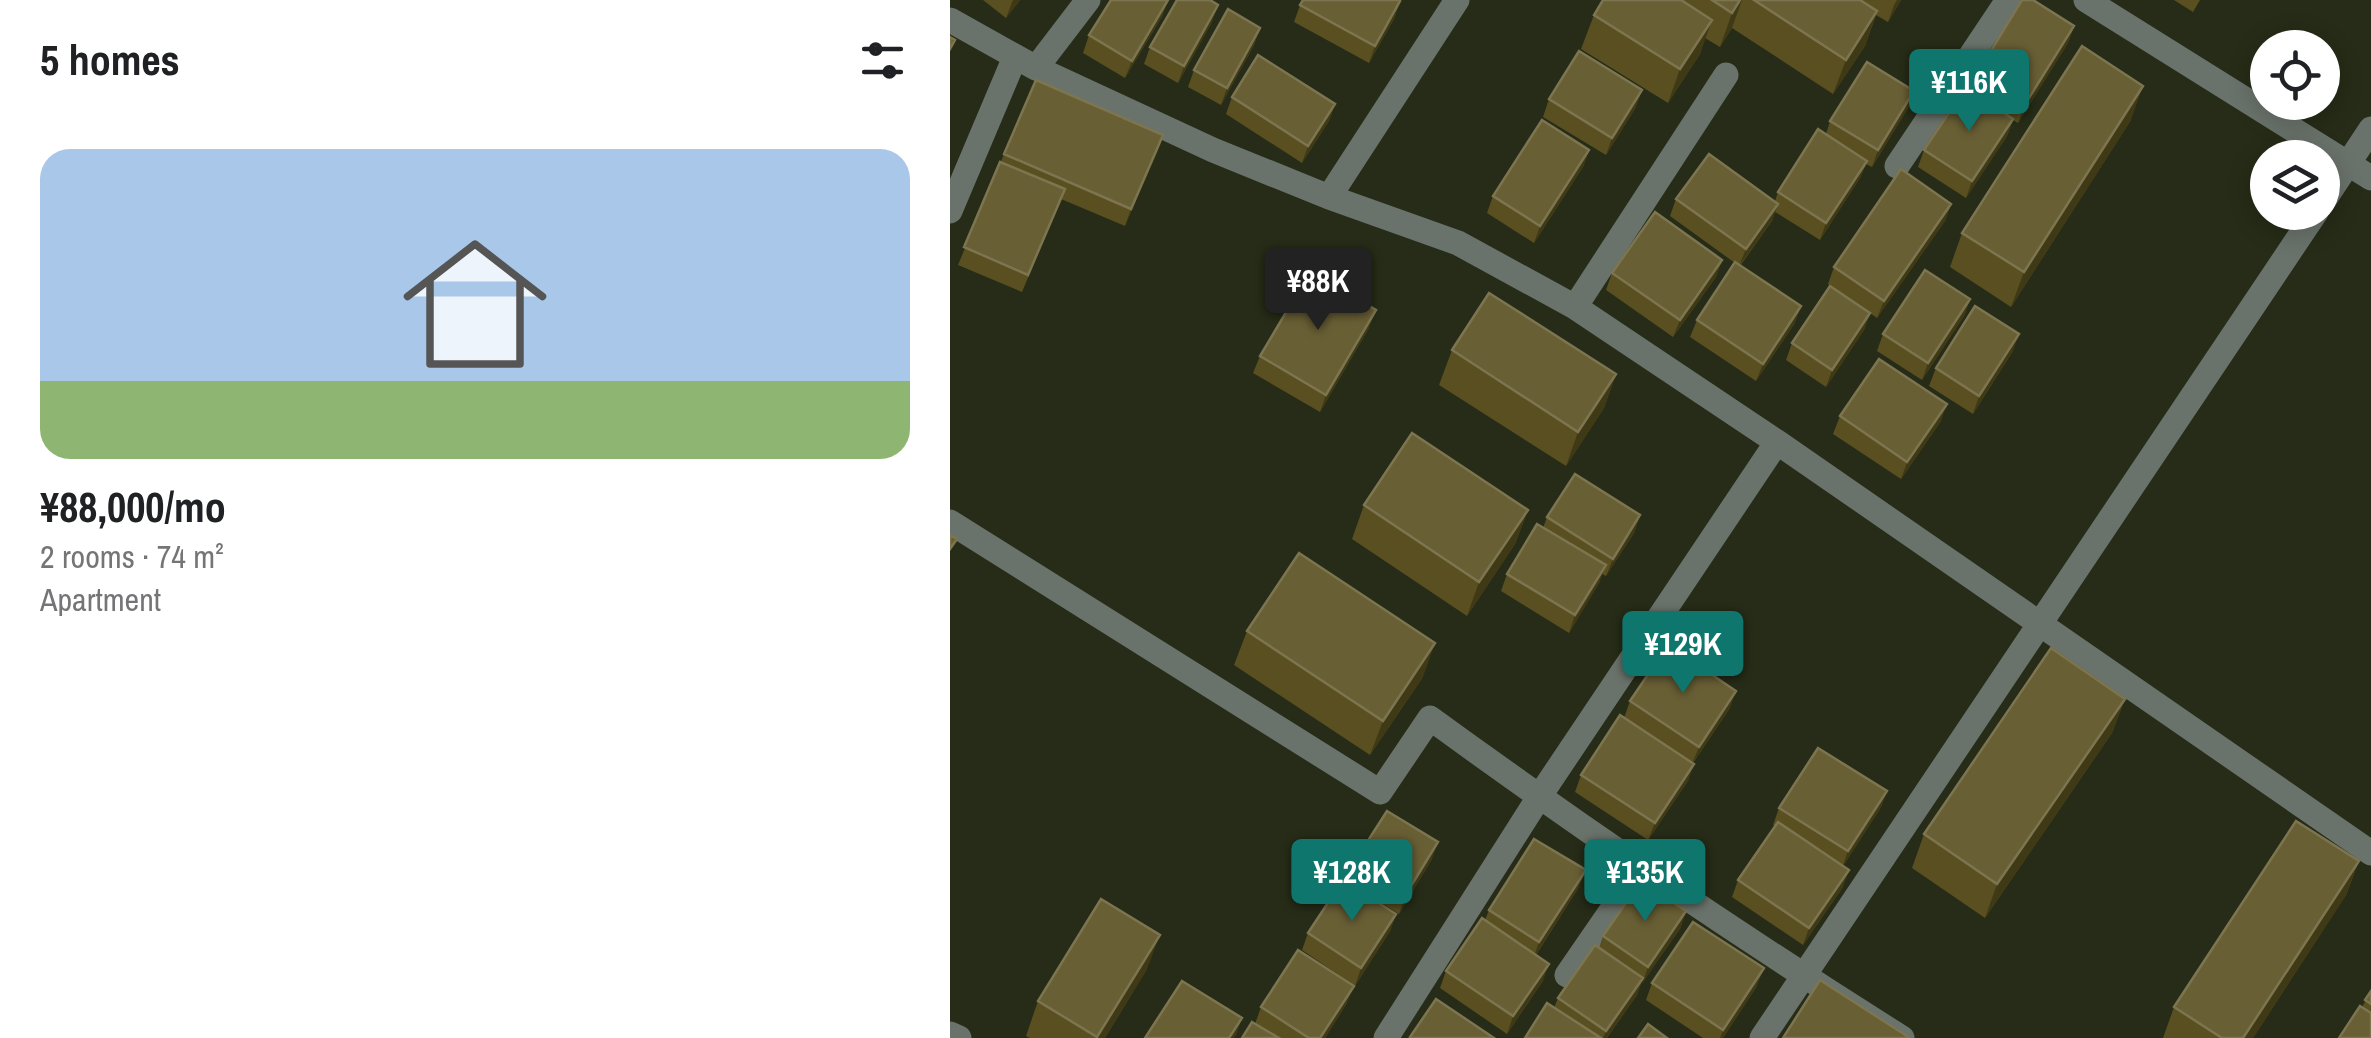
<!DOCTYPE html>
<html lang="en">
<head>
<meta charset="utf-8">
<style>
	body { margin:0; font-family:"Archivo Narrow",sans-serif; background:#f6f6f6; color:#202124; height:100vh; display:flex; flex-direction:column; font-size:38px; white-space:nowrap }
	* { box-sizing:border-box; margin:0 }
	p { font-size:32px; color:#757577 }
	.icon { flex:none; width:55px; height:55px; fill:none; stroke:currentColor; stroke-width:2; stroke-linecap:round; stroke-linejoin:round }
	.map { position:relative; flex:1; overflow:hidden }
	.side { display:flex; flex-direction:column; background:#fff; width:950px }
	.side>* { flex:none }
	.buttons { position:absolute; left:1300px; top:30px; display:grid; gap:20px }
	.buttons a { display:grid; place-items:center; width:90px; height:90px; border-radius:50%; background:#fff; box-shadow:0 5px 25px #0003; font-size:50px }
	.price { position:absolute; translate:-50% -85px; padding:0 22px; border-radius:10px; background:#0f766e; color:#fff; font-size:32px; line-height:65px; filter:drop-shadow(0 2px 5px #0008) }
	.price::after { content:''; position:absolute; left:50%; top:60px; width:30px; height:22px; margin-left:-15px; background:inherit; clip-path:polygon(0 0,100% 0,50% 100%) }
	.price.selected { background:#222; color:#fff }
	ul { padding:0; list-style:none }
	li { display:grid; align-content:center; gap:20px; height:530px; padding:0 40px }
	li span { display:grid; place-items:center; height:310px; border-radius:30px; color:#555 }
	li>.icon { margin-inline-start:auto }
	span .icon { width:180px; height:180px; fill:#fffc; stroke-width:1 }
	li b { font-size:42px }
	h2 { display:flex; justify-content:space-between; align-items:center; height:120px; padding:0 40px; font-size:42px }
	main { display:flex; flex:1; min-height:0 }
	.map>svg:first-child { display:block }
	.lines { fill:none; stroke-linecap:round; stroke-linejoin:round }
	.minor { stroke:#6a736b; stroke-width:25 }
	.wall { fill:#5a4f21 }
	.shaded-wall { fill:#3f3a15 }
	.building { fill:#695f35; stroke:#7c7550; stroke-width:2.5 }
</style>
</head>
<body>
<main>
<section class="side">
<h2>5 homes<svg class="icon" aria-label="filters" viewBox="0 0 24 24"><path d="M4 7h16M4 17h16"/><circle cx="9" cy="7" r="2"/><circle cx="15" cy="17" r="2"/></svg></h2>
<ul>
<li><span style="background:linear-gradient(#a9c7e8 75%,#8fb573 0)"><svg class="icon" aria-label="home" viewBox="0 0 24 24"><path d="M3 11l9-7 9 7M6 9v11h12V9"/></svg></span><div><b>¥88,000/mo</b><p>2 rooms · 74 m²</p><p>Apartment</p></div></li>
</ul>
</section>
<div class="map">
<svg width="1421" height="1038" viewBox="0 0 1421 1038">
	<rect width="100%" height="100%" fill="#262c17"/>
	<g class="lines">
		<!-- minor -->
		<path class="minor" d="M1136 0 1421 178
			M0 20 86 68 263 150 379 197 508 243 625 307 827 442 1421 853
			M86 68 138 0
			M947 166 1058 0
			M379 197 507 0
			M1372 203 1421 129
			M0 211 65 57
			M625 307 776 75
			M0 522 430 792 480 718C634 830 791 937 952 1038
			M617 975 692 866
			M0 1034 9 1038
			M436 1038 589 797 827 442
			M812 1038 1366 212"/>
	</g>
	<!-- wall -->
	<path class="wall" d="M33 0H70L56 18Z
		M653 0H951L938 22 926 15 915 46 883 94 782 28 770 47 755 38 750 54 718 103 631 49 644 15Z
		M1224 0H1250L1243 12Z
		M450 1 444 19 419 63 344 22 350 5Z
		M213 15 175 78 133 53 139 35Z
		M262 22 228 83 194 64 200 47Z
		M1124 26 1118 43 1068 123 1063 120 1057 136 1016 198 968 167 974 150 1020 90 1026 75Z
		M310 28 304 45 271 105 238 87 244 70Z
		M964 91 958 108 922 167 916 164 910 178 870 240 825 212 822 221 790 266 845 323 806 381 740 337 747 320 785 263 720 216 726 199 825 201 828 192 876 134 880 121Z
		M282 97 385 104 379 121 352 163 276 114Z
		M599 99 686 107 656 155 593 117Z
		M1181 120 1061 307 1000 267 1012 233Z
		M213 135 175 226 111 199 72 292 8 265 54 154Z
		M639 150 633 167 584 243 537 213 543 196Z
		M1001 204 995 221 927 318 920 313 914 330 876 387 836 360 842 343 912 307 878 284 884 267Z
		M772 260 766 277 723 337 656 290 662 273Z
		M1020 299 1014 316 972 380 927 351 933 334Z
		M419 328 370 412 303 373 310 356Z
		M502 350 666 374 654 408 616 466 489 385Z
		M1063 351 1023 414 979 386 986 368Z
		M890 416 991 421 951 479 883 434Z
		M414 505 578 510 565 544 517 616 402 539Z
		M690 515 684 533 656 576 652 574 649 583 619 633 551 591 557 574 593 528 597 517Z
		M297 631 473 677 420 755 284 665Z
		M1175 699 1162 733 1035 918 962 868 974 834Z
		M680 701 780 708 743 763 738 781 698 840 625 792 631 775 674 718Z
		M937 791 930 809 893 866V887L853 945 782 897 788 880 825 826 823 825 829 808Z
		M482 859 449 914 397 881 403 864Z
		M1409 861 1396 895 1303 1038H1213L1224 1007Z
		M629 887 586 955 593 981 557 1034 490 988 496 971 535 920 539 910Z
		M736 911 730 929 691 983 687 995 657 1038H575L604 1008 608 998 649 948 653 936Z
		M446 914 440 931 405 986 352 950 358 933Z
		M197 969 155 1038H80L76 1036 88 1001Z
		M702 983 807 986 773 1038H753L696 1000Z
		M1421 991V1038L1412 1007Z
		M397 1003 375 1038H292L305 1024 311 1007Z"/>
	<!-- shaded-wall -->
	<path class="shaded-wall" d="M63 0H70L56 18Z
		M218 0 213 15 175 78 182 61Z
		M790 0H792L782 28 770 47 782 13Z
		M947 0H951L938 22 944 5Z
		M450 1 444 19 419 63 425 46Z
		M268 5 262 22 228 83 234 66Z
		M927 11 915 46 883 94 896 60Z
		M762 20 750 54 718 103 730 69Z
		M1124 26 1118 43 1068 123 1074 106Z
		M310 28 304 45 271 105 277 88Z
		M1193 86 1181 120 1061 307 1074 272Z
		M692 90 686 107 656 155 662 138Z
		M964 91 958 108 922 167 928 150Z
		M385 104 379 121 352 163 358 146Z
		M1063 119 1057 136 1016 198 1022 181Z
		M213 135 207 153 175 226 181 209Z
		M639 150 633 167 584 243 590 226Z
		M917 161 910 178 870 240 876 223Z
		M828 204 822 221 789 266 796 249Z
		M1001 204 995 221 927 318 934 301Z
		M772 260 766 277 723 337 730 320Z
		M1020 299 1014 316 972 380 978 363Z
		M851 306 845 323 806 381 813 364Z
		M426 310 419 328 370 412 376 395Z
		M920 313 914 330 876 387 882 370Z
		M1069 334 1063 351 1023 414 1029 396Z
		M666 374 654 408 616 466 628 432Z
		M997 404 991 421 951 479 957 462Z
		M578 510 565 544 517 616 529 582Z
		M690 515 684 533 656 576 663 559Z
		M656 565 649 583 619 633 625 615Z
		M485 643 473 677 420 755 433 721Z
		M786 691 780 708 742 764 749 747Z
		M1175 699 1162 733 1035 918 1047 884Z
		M744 764 738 781 698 840 705 823Z
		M937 791 930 809 892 868 898 851Z
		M488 842 482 859 449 914 455 896Z
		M1409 861 1396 895 1303 1038H1293Z
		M636 870 629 887 583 959 589 942Z
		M899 870 893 887 853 945 859 928Z
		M736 911 730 929 692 984 698 967Z
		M446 914 440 931 405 986 411 968Z
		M210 935 197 969 155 1038H147Z
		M599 964 593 981 557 1034 563 1016Z
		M814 968 807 986 773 1038H770L773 1030Z
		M693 978 687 995 657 1038H653L656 1031Z
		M404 986 397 1003 375 1038H370Z
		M292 1018 286 1035 284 1038H279Z"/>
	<!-- building -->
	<path class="building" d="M161 0H218L182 61 139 35Z
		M227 0H260L268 5 234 66 200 47Z
		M353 0H448L450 1 425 46 350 5Z
		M653 0H731L762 20 730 69 644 15Z
		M762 0H790L782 13Z
		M804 0H910L927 11 896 60Z
		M1072 0H1083L1124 26 1074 106 1026 75Z
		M278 9 310 28 277 88 244 70Z
		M0 37 5 40 0 49Z
		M1132 46 1193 86 1074 272 1012 233Z
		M629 51 692 90 662 138 599 99Z
		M308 55 385 104 358 146 282 97Z
		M917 62 964 91 928 150 880 121Z
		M86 80 213 135 181 209 54 154Z
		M1016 87 1063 119 1022 181 974 150Z
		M592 120 639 150 590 226 543 196Z
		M868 129 917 161 876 223 828 192Z
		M759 154 828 204 796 249 726 199Z
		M50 162 115 189 78 275 14 247Z
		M951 169 1001 204 934 301 884 267Z
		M705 212 772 260 730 320 662 273Z
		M785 262 851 306 813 364 747 320Z
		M975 270 1020 299 978 363 933 334Z
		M360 272 426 310 376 395 310 356Z
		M880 286 920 313 882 370 842 343Z
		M539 293 666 374 628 432 502 350Z
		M1025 306 1069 334 1029 396 986 368Z
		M929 359 997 404 957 462 890 416Z
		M462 433 578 510 529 582 414 505Z
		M625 474 690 515 663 559 597 517Z
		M587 524 656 565 625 615 557 574Z
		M0 535 7 539 0 549Z
		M349 553 485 643 433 721 297 631Z
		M718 645 786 691 749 747 680 701Z
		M1101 648 1175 699 1047 884 974 834Z
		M670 715 744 764 705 823 631 775Z
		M868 748 937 791 898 851 829 808Z
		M437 811 488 842 455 896 403 864Z
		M1346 821 1409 861 1293 1038H1272L1224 1007Z
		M828 822 899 870 859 928 788 880Z
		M584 839 636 870 589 942 539 910Z
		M393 880 446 914 411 968 358 933Z
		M691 881 736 911 698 967 653 936Z
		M151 899 210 935 147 1037 88 1001Z
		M532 918 599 964 563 1016 496 971Z
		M743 922 814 968 773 1030 702 983Z
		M645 945 693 978 656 1031 608 998Z
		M348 950 404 986 370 1038H359L311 1007Z
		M870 980 960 1038H833Z
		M232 981 292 1018 279 1038H195Z
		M1421 991V1004L1415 1000Z
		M486 999 544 1038H462L460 1037Z
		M597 1003 651 1038H575Z
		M1410 1006 1421 1013V1038H1389Z
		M302 1022 329 1038H292Z
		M698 1024 717 1038H688Z"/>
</svg>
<div class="buttons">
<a><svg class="icon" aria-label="locate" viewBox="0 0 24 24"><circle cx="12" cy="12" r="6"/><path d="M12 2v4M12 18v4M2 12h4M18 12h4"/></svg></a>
<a><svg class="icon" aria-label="layers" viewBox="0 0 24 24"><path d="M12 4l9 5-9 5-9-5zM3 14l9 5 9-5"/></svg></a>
</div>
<b class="price" style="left:1019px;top:134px">¥116K</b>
<b class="price selected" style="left:368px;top:333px">¥88K</b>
<b class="price" style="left:733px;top:696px">¥129K</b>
<b class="price" style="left:402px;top:924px">¥128K</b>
<b class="price" style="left:695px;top:924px">¥135K</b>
</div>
</main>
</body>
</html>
